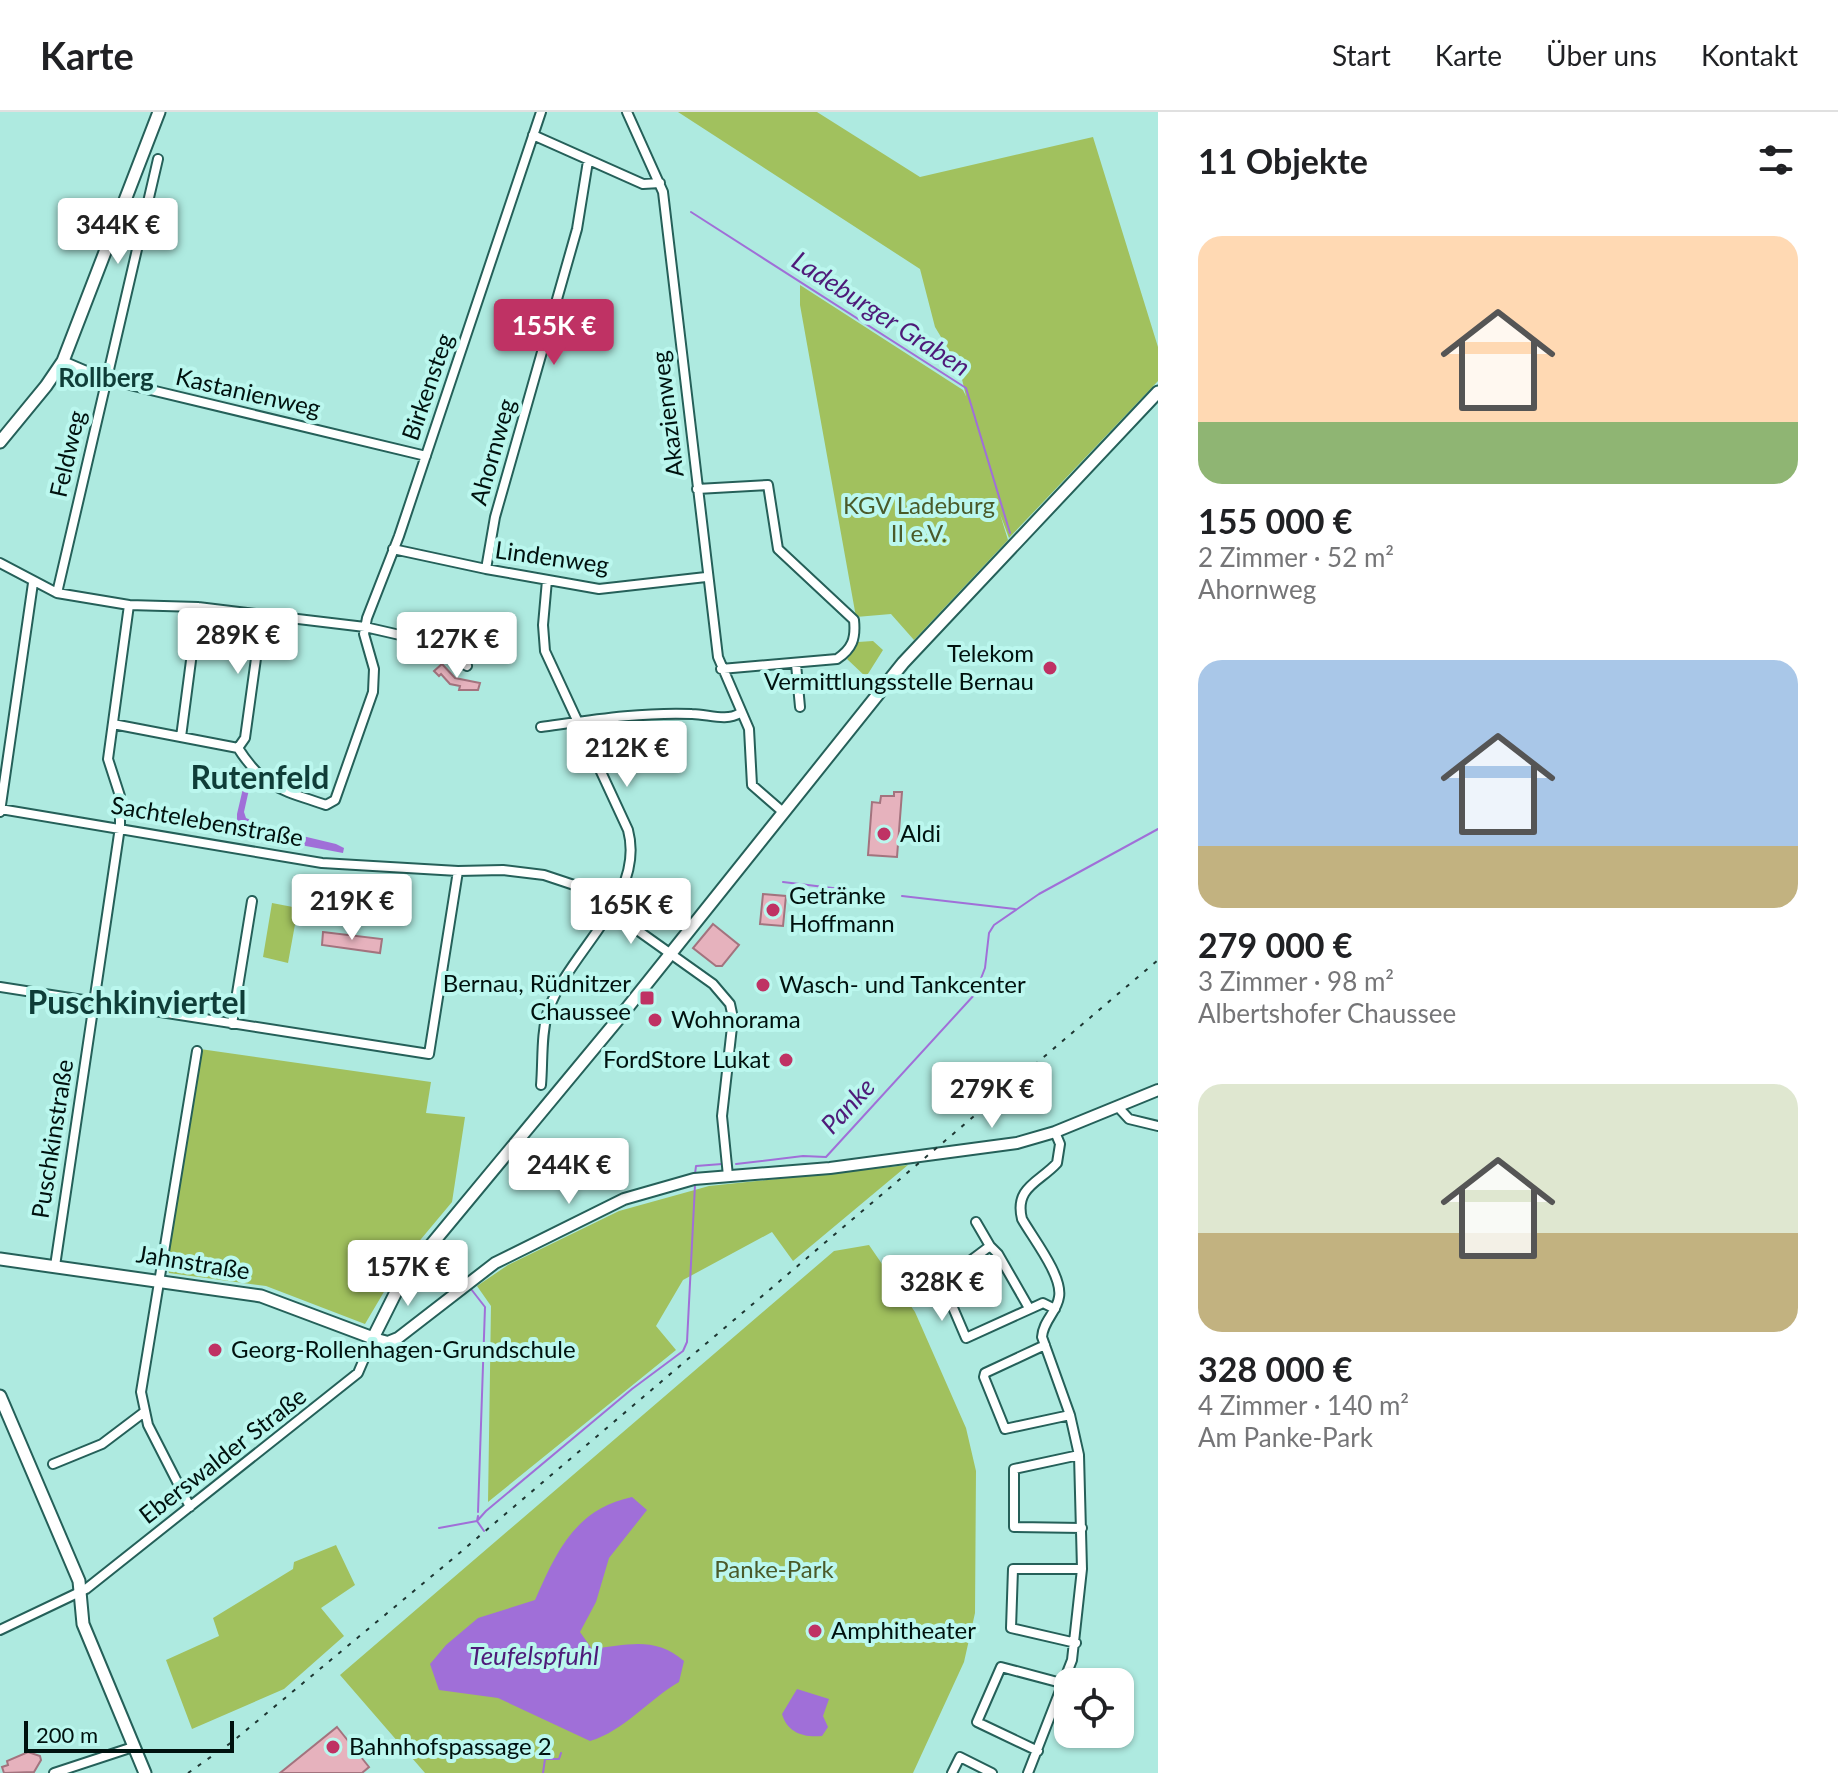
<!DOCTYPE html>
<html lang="de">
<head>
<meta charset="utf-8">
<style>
	body { margin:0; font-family:Lato,sans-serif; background:#f2f2f2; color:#202124; height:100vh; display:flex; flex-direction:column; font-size:30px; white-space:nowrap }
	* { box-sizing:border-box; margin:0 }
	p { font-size:26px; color:#757577 }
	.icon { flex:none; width:44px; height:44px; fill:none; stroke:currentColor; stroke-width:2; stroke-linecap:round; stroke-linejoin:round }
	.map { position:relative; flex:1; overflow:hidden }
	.details { display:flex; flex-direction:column; background:#fff; width:680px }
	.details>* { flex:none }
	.buttons { position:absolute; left:1054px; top:1556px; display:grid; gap:16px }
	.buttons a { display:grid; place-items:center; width:80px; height:80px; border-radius:16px; background:#fff; box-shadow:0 2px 6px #0004; font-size:40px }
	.scale { position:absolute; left:24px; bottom:20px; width:210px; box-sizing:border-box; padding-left:8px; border:4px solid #00120f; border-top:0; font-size:22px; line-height:28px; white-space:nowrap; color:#00120f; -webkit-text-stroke:6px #bbf7ee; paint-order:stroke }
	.price { position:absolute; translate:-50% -68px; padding:0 18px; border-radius:8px; background:#fff; color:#222; font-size:26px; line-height:52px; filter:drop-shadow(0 2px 4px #0008) }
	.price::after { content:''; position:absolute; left:50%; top:48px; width:24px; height:18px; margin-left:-12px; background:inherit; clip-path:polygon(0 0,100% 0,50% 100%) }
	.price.active { background:#bf3264; color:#fff }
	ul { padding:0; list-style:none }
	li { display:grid; align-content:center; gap:16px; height:424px; padding:0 40px }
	li span { display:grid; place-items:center; height:248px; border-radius:24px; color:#555 }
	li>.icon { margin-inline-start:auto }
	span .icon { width:144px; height:144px; fill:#fffc; stroke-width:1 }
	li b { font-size:34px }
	h2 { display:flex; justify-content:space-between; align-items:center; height:96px; padding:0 40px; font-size:34px }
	header { display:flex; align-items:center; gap:48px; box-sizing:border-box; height:112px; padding:0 40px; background:#fff; border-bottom:2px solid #e0e0e0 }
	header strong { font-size:38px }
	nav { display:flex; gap:44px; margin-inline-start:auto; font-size:28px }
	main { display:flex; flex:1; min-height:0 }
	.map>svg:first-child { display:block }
	.green { fill:#a1c15e }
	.water { fill:#a06fd8 }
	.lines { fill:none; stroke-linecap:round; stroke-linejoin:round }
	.stream { stroke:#a06fd8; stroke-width:2 }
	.building { fill:#e6b2bd; stroke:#a3737e; stroke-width:2 }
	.minor-casing { stroke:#256059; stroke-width:12 }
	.tertiary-casing { stroke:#256059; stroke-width:14 }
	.secondary-casing { stroke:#256059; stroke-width:15 }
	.minor { stroke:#fff; stroke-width:8 }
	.tertiary { stroke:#fff; stroke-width:10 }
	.secondary { stroke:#fff; stroke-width:11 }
	.rail { stroke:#1e3733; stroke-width:2; stroke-dasharray:4 8; stroke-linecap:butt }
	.poi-dot { fill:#bf3264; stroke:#bbf7ee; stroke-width:3 }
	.labels { text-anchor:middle; stroke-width:8; stroke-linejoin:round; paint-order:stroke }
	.street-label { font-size:24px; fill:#00120f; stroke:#bbf7ee }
	.park-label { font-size:24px; fill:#4a5a29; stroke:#bbf7ee }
	.poi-label { font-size:24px; fill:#00120f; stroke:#bbf7ee; text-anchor:start }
	.water-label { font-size:26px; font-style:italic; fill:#4e1b79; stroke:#bbf7ee }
	.neighbourhood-label { font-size:26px; font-weight:bold; fill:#0f3d38; stroke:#bbf7ee }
	.district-label { font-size:32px; font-weight:bold; fill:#0f3d38; stroke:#bbf7ee }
</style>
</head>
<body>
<header>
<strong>Karte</strong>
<nav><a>Start</a><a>Karte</a><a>Über uns</a><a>Kontakt</a></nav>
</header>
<main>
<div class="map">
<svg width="1158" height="1661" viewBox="0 0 1158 1661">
	<rect width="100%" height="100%" fill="#aeeae0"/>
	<!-- green -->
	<path class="green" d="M678 0H817L920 65 1093 25 1158 235V269L1009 426 1000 402 1008 428 914 528 891 502 856 505 800 193V173L963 278 966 284 959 255 935 215 920 157Z
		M873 529 883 538 866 565 847 547 858 530Z
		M272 791 298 796 288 851 263 845Z
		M200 937 431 970 426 1001 465 1005 452 1090 401 1151 365 1212 266 1174 169 1161 166 1148Z
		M908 1053 793 1149 772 1120 683 1168 656 1214 676 1238 488 1390 491 1194 477 1174 508 1153 619 1099 709 1074Z
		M869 1133 915 1200 966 1316 976 1359 975 1501 964 1550 913 1661H425L340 1563 834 1139Z
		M336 1433 355 1473 321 1496 344 1524 284 1577 192 1617 166 1548 219 1524 213 1506 293 1457 294 1450Z"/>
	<!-- water -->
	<path class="water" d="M247 670 250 673 244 700 246 706 269 716 336 732 344 736 343 741 237 721V702L244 672Z
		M632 1385 647 1398 609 1446 596 1490 580 1520 592 1537C628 1533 655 1524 684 1549L679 1570C648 1588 624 1619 590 1629L498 1586 439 1578 430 1552 446 1533 478 1506 535 1488C557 1438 576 1397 632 1385Z
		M797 1577 829 1587 823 1604 828 1615 822 1624C803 1626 787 1620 782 1602Z"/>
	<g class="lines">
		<!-- stream -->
		<path class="stream" d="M691 100 966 276 1010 421
			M783 770 849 778
			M902 784 1015 797
			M736 1052 803 1044 826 1045 975 882 985 856 989 821 994 813 1039 782 1158 717
			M695 1062 696 1054 722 1052
			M471 1177 485 1195 478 1400
			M439 1416 477 1409 478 1404
			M484 1419 477 1409 486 1399 632 1277 683 1239 687 1230 695 1073
			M543 1661 545 1647H559L561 1641"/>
	</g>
	<!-- building -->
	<path class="building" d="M442 552 455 566 480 571 478 578H459L460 574 450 572 441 562 439 564 434 559Z
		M894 680H902L897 745 868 743 872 690 880 691 881 684H894Z
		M763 782 786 784 783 814 760 812Z
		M713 812 739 833 722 854H716L693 836Z
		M323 820 382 827 380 841 322 833Z
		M337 1615 369 1655 362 1661H280Z
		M28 1640 40 1644 41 1648 34 1660 4 1661 2 1655 8 1653 7 1649Z"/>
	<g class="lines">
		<defs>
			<path id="minor" d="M627 0 663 80 718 545 749 617 752 673 783 700
				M533 23 643 72 660 71
				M63 249 105 267 426 344
				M697 377 768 373 778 437 854 508C856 527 852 537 837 547L721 557
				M393 437 486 457 599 477 706 465
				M0 451 57 481 158 47
				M486 457 495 405 577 117 588 49
				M57 481 129 493
				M796 552 800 595
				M113 612 238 636C264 677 283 678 326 693L335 688 373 580 374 557 364 522 367 506 399 424 541 0
				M541 615C592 608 640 600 692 602 708 602 726 610 740 601
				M181 625 198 495
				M238 636 245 626 262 503
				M0 697 322 751 458 759 503 758 544 763 574 773 713 872 730 892 733 906 722 1004 728 1064
				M0 700 33 471
				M0 875 429 942 458 759
				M232 912 252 789
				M541 973C543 950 541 921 548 899 569 839 646 785 628 718L545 539 543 513 547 468
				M1118 995 1129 1007 1158 1014
				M976 1110 990 1134 998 1142 1029 1196
				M990 1134 942 1170 966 1226 1043 1191 1055 1197
				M55 1154 120 715V684L108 647 129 493 198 495 365 515 426 529 467 554
				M1045 1233 985 1261 984 1265 1005 1317 1070 1303
				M1079 1343 1014 1357V1415L1082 1416
				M53 1352 102 1332 143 1301
				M190 1395 148 1313 141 1280 197 939
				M0 1518 86 1477 358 1261 373 1226
				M1076 1531 1011 1516 1013 1457H1082
				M1038 1639 977 1610 1001 1555 1065 1572
				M54 1661 133 1635
				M952 1661 960 1645 992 1661
				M1028 1661 1072 1548 1082 1457 1079 1343 1070 1303 1042 1225C1043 1209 1057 1200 1059 1185 1063 1164 1032 1125 1022 1107 1014 1075 1040 1070 1057 1051L1060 1032 1055 1020"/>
			<path id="tertiary" d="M373 1226 388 1230 398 1226 495 1151 624 1087 694 1067 830 1056 1017 1031 1055 1020 1158 978"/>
			<path id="secondary" d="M0 330 46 274 63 249 159 0
				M0 1147 261 1184 373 1226 402 1168 620 905 903 551 1158 280
				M0 1284 79 1469 83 1512 145 1661"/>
		</defs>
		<!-- minor casing -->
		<use href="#minor" class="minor-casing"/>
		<!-- tertiary casing -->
		<use href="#tertiary" class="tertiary-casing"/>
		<!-- secondary casing -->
		<use href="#secondary" class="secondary-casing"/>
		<!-- minor -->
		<use href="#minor" class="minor"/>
		<!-- tertiary -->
		<use href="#tertiary" class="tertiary"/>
		<!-- secondary -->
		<use href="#secondary" class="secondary"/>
		<!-- rail -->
		<path class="rail" d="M188 1661 232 1630 450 1449 1158 848"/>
	</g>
	<!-- markers -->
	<g class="poi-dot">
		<circle cx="1050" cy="556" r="8"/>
		<circle cx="884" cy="722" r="8"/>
		<circle cx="773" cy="798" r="8"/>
		<circle cx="763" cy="873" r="8"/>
		<rect x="639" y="878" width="16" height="16" rx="4"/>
		<circle cx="655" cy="908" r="8"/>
		<circle cx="786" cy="948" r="8"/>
		<circle cx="215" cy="1238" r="8"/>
		<circle cx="815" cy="1519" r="8"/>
		<circle cx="333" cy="1635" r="8"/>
	</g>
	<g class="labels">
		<!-- street labels -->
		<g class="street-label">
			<text transform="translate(428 275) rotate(-71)" y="8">Birkensteg</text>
			<text transform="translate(248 281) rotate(13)" y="8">Kastanienweg</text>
			<text transform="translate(668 302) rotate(-97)" y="8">Akazienweg</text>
			<text transform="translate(493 340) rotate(-74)" y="8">Ahornweg</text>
			<text transform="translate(68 342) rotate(-77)" y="8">Feldweg</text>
			<text transform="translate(552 446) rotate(8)" y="8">Lindenweg</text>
			<text transform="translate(207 710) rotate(10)" y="8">Sachtelebenstraße</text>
			<text transform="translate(53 1027) rotate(-81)" y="8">Puschkinstraße</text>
			<text transform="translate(193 1151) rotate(9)" y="8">Jahnstraße</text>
			<text transform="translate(223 1344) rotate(-38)" y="8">Eberswalder Straße</text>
		</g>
		<!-- park labels -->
		<g class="park-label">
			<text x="919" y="402">KGV Ladeburg<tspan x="919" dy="28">II e.V.</tspan></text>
			<text x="774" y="1466">Panke-Park</text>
		</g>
		<!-- poi labels -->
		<g class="poi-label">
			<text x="1034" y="550" text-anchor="end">Telekom<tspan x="1034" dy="28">Vermittlungsstelle Bernau</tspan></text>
			<text x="900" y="730">Aldi</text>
			<text x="789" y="792">Getränke<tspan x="789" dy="28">Hoffmann</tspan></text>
			<text x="631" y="880" text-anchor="end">Bernau, Rüdnitzer<tspan x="631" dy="28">Chaussee</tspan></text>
			<text x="779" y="881">Wasch- und Tankcenter</text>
			<text x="671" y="916">Wohnorama</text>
			<text x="770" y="956" text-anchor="end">FordStore Lukat</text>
			<text x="231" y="1246">Georg-Rollenhagen-Grundschule</text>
			<text x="831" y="1527">Amphitheater</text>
			<text x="349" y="1643">Bahnhofspassage 2</text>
		</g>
		<!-- water labels -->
		<g class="water-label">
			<text transform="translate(881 202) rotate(33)" y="9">Ladeburger Graben</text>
			<text transform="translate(848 994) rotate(-47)" y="9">Panke</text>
			<text x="534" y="1553">Teufelspfuhl</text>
		</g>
		<!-- neighbourhood labels -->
		<g class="neighbourhood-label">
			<text x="106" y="275">Rollberg</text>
		</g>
		<!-- district labels -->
		<g class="district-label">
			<text x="260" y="677">Rutenfeld</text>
			<text x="137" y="902">Puschkinviertel</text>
		</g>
	</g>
</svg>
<div class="buttons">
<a><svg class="icon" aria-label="locate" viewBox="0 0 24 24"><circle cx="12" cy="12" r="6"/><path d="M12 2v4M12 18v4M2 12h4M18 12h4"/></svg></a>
</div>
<div class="scale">200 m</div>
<b class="price" style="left:118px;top:154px">344K €</b>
<b class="price active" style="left:554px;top:255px">155K €</b>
<b class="price" style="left:238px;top:564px">289K €</b>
<b class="price" style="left:457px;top:568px">127K €</b>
<b class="price" style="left:627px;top:677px">212K €</b>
<b class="price" style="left:352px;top:830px">219K €</b>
<b class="price" style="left:631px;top:834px">165K €</b>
<b class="price" style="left:992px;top:1018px">279K €</b>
<b class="price" style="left:569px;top:1094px">244K €</b>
<b class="price" style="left:408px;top:1196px">157K €</b>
<b class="price" style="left:942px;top:1211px">328K €</b>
</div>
<section class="details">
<h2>11 Objekte<svg class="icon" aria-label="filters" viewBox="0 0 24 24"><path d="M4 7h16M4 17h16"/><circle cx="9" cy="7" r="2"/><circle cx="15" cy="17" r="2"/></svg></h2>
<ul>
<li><span style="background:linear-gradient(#ffd9b3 75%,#8fb573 0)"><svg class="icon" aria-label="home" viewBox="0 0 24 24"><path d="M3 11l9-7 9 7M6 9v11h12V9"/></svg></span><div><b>155 000 €</b><p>2 Zimmer · 52 m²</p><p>Ahornweg</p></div></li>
<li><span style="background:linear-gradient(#a9c7e8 75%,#c2b280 0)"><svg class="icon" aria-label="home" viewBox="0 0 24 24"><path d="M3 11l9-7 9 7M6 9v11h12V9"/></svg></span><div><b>279 000 €</b><p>3 Zimmer · 98 m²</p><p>Albertshofer Chaussee</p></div></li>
<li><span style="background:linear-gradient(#dfe7d0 60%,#c2b280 0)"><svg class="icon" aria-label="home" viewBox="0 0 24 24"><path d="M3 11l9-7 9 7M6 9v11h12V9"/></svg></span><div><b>328 000 €</b><p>4 Zimmer · 140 m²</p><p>Am Panke-Park</p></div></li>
</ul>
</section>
</main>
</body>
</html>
